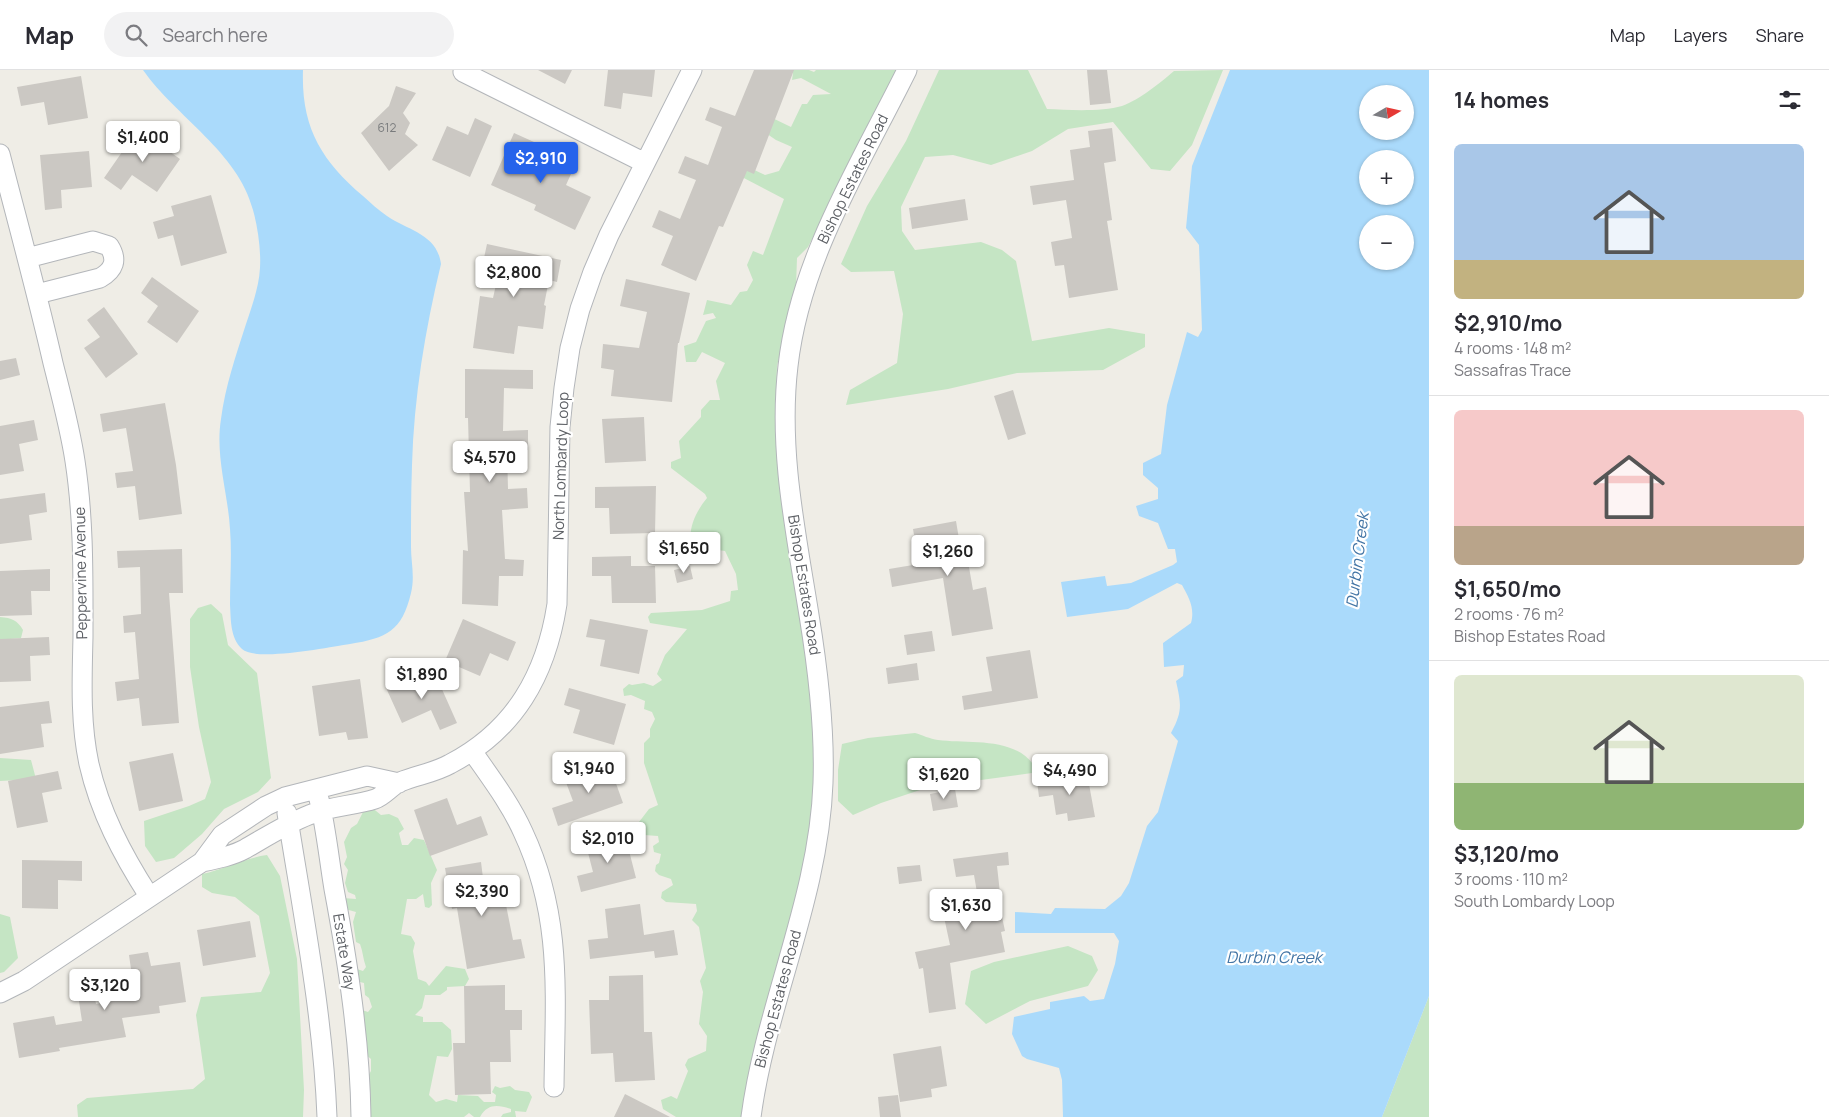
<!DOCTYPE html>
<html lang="en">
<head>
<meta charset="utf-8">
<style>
	body { margin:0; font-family:Manrope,sans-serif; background:#f2f2f3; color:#2b2b33; height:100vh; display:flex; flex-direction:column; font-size:19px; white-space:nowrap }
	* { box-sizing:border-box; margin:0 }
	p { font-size:16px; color:#7c7c81 }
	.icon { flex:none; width:28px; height:28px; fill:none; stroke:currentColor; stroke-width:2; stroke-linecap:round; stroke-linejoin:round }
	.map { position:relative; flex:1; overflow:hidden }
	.drawer { display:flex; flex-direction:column; background:#fff; width:400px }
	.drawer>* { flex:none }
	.needle { width:32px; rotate:81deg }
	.fabs { position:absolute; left:1359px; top:15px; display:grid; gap:10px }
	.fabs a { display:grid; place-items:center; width:55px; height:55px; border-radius:50%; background:#fff; box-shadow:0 1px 4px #0004; font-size:25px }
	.price { position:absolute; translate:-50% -42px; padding:0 11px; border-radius:5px; background:#fff; color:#222; font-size:16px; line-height:32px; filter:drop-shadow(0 1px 2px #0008) }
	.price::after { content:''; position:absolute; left:50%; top:30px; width:15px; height:11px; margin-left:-8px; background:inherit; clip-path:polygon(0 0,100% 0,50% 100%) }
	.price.current { background:#2563eb; color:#fff }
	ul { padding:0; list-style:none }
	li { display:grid; align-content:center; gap:10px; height:265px; padding:0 25px }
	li+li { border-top:1px solid #e1e1e2 }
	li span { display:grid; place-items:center; height:155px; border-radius:8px; color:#555 }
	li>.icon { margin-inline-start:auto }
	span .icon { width:90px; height:90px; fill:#fffc; stroke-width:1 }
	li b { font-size:21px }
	h2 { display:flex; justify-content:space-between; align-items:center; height:60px; padding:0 25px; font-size:21px }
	header { display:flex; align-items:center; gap:30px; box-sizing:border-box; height:70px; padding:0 25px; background:#fff; border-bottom:1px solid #e1e1e2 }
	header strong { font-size:24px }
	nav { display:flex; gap:28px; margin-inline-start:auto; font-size:18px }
	.search { width:350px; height:45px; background:#f2f2f3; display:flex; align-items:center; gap:12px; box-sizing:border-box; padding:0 18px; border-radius:28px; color:#7c7c81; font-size:19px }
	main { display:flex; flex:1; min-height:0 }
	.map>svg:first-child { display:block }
	.green { fill:#c5e5c4 }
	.water { fill:#aadafb; fill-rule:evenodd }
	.building { fill:#cbc8c3 }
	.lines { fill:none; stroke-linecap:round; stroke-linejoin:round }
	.minor-casing { stroke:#b3b6ba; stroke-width:21 }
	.minor { stroke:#fff; stroke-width:19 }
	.labels { text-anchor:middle; stroke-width:4.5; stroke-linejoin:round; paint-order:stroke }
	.number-label { font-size:12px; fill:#797b7d }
	.street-label { font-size:15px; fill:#5e6166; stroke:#fff }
	.water-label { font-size:16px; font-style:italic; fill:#4375a5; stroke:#fff }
</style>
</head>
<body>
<header>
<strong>Map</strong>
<div class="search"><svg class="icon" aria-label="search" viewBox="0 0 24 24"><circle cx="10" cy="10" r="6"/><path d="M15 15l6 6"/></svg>Search here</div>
<nav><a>Map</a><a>Layers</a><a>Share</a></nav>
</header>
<main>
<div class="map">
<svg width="1429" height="1047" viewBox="0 0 1429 1047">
	<rect width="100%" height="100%" fill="#efede6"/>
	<!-- green -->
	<path class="green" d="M789 0H809L814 2 816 0H897L808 177 797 188 796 217 777 296 775 353 785 443 809 595 816 680 810 766 797 829 743 1047H676L663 1039 661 1030 671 1026 677 1029 688 1001 685 995 688 989 706 981 707 966 699 954 703 922 700 911 706 898 699 857 692 850 697 841 696 834 666 832 661 828 662 822 673 815 671 809 659 805 655 801 656 795 659 793 661 784 654 782 653 776 659 772 658 766 644 765 640 759 639 752 649 739 658 735 644 693V673L650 667V659L655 649 652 642 644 639 645 631 631 625 624 626 623 619 629 614 632 615 644 613 653 616 662 610 657 604 665 585 687 559 650 553 648 547 651 543 702 540 730 531 731 521 738 520 736 504 725 481 711 479 706 489H696C684 467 693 445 707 428L705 424 671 398V392L681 388 679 371 701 347V340L710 330H720L716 311 725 293 702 282 696 292H686L684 276 696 272 706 251 716 248 713 243 703 245 707 230 731 235 740 222 747 221 753 210 747 195 753 181 763 185 784 129 740 106 750 98 765 105 779 101 792 77 776 70 745 49 760 42 791 57 802 34H807L813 25 831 24 801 8 792 10 793 3Z
		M939 0H1028L1047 39C1068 40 1102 42 1122 36 1139 30 1160 13 1174 1L1223 0 1192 75 1170 101 1151 99 1113 52 1068 59 1032 81 991 95 953 85 925 87 901 137 902 161 915 180 981 172 1002 180 1016 191 1032 271 1109 258 1145 264V277L1103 300 1017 303 948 319 846 335 850 320 897 293 903 244 894 201 851 202 841 194 867 136 906 71Z
		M211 534 222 544 228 575 257 603 271 708 258 722 224 739 202 764 174 788 156 792 145 776 144 751 189 736 205 729 211 712 199 657 190 597V549L198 538Z
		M0 547C12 548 17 550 23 560L21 568 0 570Z
		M915 663C922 665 930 669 938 670 968 674 1016 666 1035 697L1032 703 929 717 881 733 853 745 838 731V700L842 674 868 668Z
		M0 688 31 690 36 709 0 711Z
		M370 736 381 745 389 744 398 748 404 759 399 763 402 775H408L414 768 424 770 437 800 431 813 432 835 429 838 425 837 423 824 416 829H407L401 864 411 866 415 873 413 881 418 909 426 912 429 916 446 896 465 899 469 909 465 916 447 917V920L440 925H425L422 938 415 945 423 947V952H442L451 960 452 979 448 987 437 986 429 1025 436 1032 446 1029 457 1032 458 1025 478 1026 484 1032H495L496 1025 492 1022 495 1016 500 1018 510 1016 515 1020 529 1022 532 1027 526 1042 515 1041 516 1047H501L503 1044 511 1042V1039C498 1035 488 1033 480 1047H474L469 1043 464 1047H369L368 1031 371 1029C371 1020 368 1016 367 1008L371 1001V989L364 983 365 957 362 954V940L368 942 372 937 369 928 365 925 364 913 356 911 354 898 363 901 366 897C363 889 363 882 360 874L356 872 353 852 356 842 345 839 343 828 356 829 355 825 348 822 345 813 348 800 344 794 347 787 344 772 351 758 357 754 364 740Z
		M267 785 280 806 297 889 304 1020 303 1047H78L77 1035 87 1028 193 1019 205 1009 196 945 201 927 261 922 270 903 259 846 235 827 212 823 202 817V804C225 799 245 788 267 785Z
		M0 844 10 847 18 888 4 902 0 903Z
		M1068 876 1092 886 1098 900 1088 916 1030 931 986 954 965 934 971 901 994 892Z
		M1429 926V1047H1382Z"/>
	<!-- water -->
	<path class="water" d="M143 0H303C301 57 321 90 363 126 371 133 378 140 387 146 409 161 437 164 441 194 425 260 414 327 412 395 411 422 411 450 411 477 411 492 415 507 411 523 402 561 387 568 350 574 329 577 257 592 242 579 230 568 231 549 230 535 230 509 232 484 230 459 228 423 215 386 221 349 225 317 236 285 246 254 252 236 259 217 260 198 261 180 258 158 253 140 238 82 176 47 143 0Z
		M1230 0H1429V926L1382 1047H1063L1062 1010 1059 998 1027 989 1022 986 1012 964 1014 947 1050 939V932L1084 926 1090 931 1104 929 1115 894 1119 871 1114 863H1015V842L1051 844 1055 838 1105 839 1121 826 1129 813 1147 756 1158 742 1178 671 1171 663C1183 641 1181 634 1176 611L1183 606 1184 595 1164 597 1163 573 1191 553C1195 538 1189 528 1182 515L1177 513 1128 539 1067 547 1061 512 1105 506 1107 516 1131 513 1173 495 1177 492 1175 479H1168L1158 453 1139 446 1136 436 1158 429V418L1143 405V393L1161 384 1167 335 1187 262 1198 267 1202 260 1199 175 1186 158 1192 96ZM1368 24H1405V61H1368ZM1368 89H1405V126H1368ZM1368 154H1405V191H1368Z"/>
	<!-- building -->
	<path class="building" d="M538 0H572L565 14Z
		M608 0H655L652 27 623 23 621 39 604 36Z
		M754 0H794L754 104 747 101 723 157 719 156 696 211 661 195 673 166 652 157 659 140 680 149 696 110 678 103 685 86 708 95 722 57 705 50 710 37 735 46Z
		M1087 0H1107L1111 33 1090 35Z
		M81 6 88 48 48 55 44 32 21 36 17 17Z
		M396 16 416 23 403 43 410 53 405 64 418 75 389 101 361 63 389 36Z
		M475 48 492 56 470 107 432 90 447 56 468 65Z
		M1112 58 1116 91 1104 93 1112 150 1107 151 1118 220 1069 228 1064 195 1055 196 1051 172 1072 168 1066 130 1033 135 1030 116 1074 110 1070 80 1090 77 1088 61Z
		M138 59 180 89 157 122 132 105 121 120 104 108Z
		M514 63 534 72 524 93 550 104 559 86 576 93 566 115 591 127 575 160 534 140 536 135 491 115Z
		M89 81 92 117 61 120 62 138 45 140 40 85Z
		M211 125 227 183 181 196 173 165 158 169 153 152 174 146 171 136Z
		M965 129 968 150 912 159 909 138Z
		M487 174 561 190 557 212 549 210 544 235 546 236 543 259 518 256 514 284 473 278 480 226 493 228 501 192 484 188Z
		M152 207 199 241 177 273 147 252 158 236 141 223Z
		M626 209 690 223 679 273H678L672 332 611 326 614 300 601 298 603 274 639 278 647 242 620 236Z
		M104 237 138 284 106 308 84 278 100 267 87 250Z
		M16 288 20 305 0 310V291Z
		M465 299 533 300V319L504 318 503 361 528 360V380L507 381 508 419 527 418 528 438 502 440 505 489 524 490 523 506H499L498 536 462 534 463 480 468 481 464 422H470L468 348H465Z
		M1013 320 1026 364 1008 370 994 326Z
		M165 333 176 395 182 444 139 450 135 416 117 418 115 403 133 401 126 358 103 362 100 344Z
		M644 347 646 391 605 393 602 349Z
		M34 350 38 370 19 374 24 401 0 405V356Z
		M656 416 655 463 610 464 609 438H595V417Z
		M45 423 47 442 29 445 32 470 0 474V429Z
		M956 451 961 481 966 480 973 520 986 517 993 559 952 566 943 508 892 517 889 499 919 494 913 459Z
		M182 479 183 523H169L179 653 142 656 139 628 117 631 115 612 139 609 135 562 124 563 123 546 141 544 140 497 118 498 117 481Z
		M631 486V496H655L656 533H612L611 506H592V487Z
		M690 496 693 509 677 513 674 500Z
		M50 499V521H31L32 545 0 546V501Z
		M463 549 516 572 508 591 490 583 480 606 445 591Z
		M590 549 648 560 639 604 600 596 605 570 586 567Z
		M932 561 935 581 907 585 904 565Z
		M49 567 50 585 30 586 31 611 0 612V569Z
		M1030 580 1038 628 964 640 962 626 992 621 986 587Z
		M917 593 919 610 888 614 886 598Z
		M433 599 457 653 440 660 431 640 402 653 387 620Z
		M360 609 368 668 348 670 346 662 319 666 312 616Z
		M569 618 626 634 614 675 573 663 580 640 564 635Z
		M49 631 52 653 41 654 44 677 0 684V637Z
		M173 683 183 731 139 741 129 692Z
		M608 691 623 733 558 756 552 738 573 731 564 707Z
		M58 701 62 719 42 723 48 752 17 758 8 711Z
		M1087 703 1095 747 1068 751 1067 743 1056 745 1053 725 1039 727 1037 711Z
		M955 719 958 737 933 741 930 724Z
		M447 728 457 755 481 746 488 765 430 786 414 740Z
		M625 765 636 808 581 822 577 806 593 802 586 775Z
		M1008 782 1009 795 997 796 1000 823H997L1005 861 1001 862 1005 882 950 893 956 939 929 943 923 898 919 899 915 882 950 875 944 847 980 840 974 805 956 807 953 789Z
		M22 790 82 791V811L58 810V839L22 838Z
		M481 792 484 816 507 812 510 829 505 830 513 870 521 869 525 888 467 899 457 838 452 839 445 798Z
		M920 795 922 811 899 814 897 797Z
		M640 834 644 865 674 860 678 885 655 888 654 881 590 889 588 870 608 868 605 839Z
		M250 851 256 887 203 896 197 860Z
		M148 882 151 896 180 892 186 932 159 936 160 943 122 948 126 967 59 978 60 981 19 988 13 953 54 946 56 955 82 951 78 925 94 922 96 934 135 927 129 885Z
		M643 905 644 962H652L655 1010 615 1012 613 983 591 984 589 930H609V906Z
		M505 915V940H522V960H510L511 992H490L491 1024 455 1025 453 973H465L464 916Z
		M941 976 947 1016 931 1019 932 1027 900 1032 893 984Z
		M625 1024 670 1047H614Z
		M898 1025 901 1047H880L878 1027Z"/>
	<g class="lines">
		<defs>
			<path id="minor" d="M463 2 645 93
				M0 84C18 154 37 223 53 293 61 325 70 358 75 391 84 450 83 508 83 567 82 609 80 652 89 694 100 742 122 784 149 826
				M27 188 93 171 109 176C118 190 114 200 100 208L37 224
				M472 681C490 707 510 733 523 762 563 847 555 926 554 1017
				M319 729C326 758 329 789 334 819 348 894 360 971 361 1047
				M287 743C303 844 323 945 327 1047
				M202 792C217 789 232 786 245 779 266 767 286 754 309 745 330 736 353 736 375 729 384 726 391 716 400 712 417 705 434 703 450 694 515 660 546 605 557 534L560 357 564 318 570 278 580 239 593 202 609 165 692 0
				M0 923 24 911 202 792 222 765 266 736 285 727 367 706 399 713
				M751 1047C766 934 819 828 823 713 825 657 818 600 809 545 796 463 778 380 788 296 800 189 860 95 907 0"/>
		</defs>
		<!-- minor casing -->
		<use href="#minor" class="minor-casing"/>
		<!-- minor -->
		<use href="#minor" class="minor"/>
	</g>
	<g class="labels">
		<!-- number labels -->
		<g class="number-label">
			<text x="387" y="62">612</text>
		</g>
		<!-- street labels -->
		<g class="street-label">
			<text transform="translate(853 109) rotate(-64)" y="5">Bishop Estates Road</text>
			<text transform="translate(561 396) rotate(-88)" y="5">North Lombardy Loop</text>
			<text transform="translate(81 503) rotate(-91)" y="5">Peppervine Avenue</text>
			<text transform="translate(804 515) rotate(81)" y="5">Bishop Estates Road</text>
			<text transform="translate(344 882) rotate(81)" y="5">Estate Way</text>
			<text transform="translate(778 929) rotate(-75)" y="5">Bishop Estates Road</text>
		</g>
		<!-- water labels -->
		<g class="water-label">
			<text transform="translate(1357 490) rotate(-83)" y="6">Durbin Creek</text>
			<text x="1274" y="893">Durbin Creek</text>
		</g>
	</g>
</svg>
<div class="fabs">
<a><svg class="needle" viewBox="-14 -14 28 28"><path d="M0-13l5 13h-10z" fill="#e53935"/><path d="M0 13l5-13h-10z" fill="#7c7c81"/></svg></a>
<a>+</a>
<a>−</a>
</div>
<b class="price" style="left:143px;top:93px">$1,400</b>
<b class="price current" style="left:541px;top:114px">$2,910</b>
<b class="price" style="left:514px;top:228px">$2,800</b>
<b class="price" style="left:490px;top:413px">$4,570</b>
<b class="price" style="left:684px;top:504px">$1,650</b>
<b class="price" style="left:948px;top:507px">$1,260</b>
<b class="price" style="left:422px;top:630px">$1,890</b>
<b class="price" style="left:589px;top:724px">$1,940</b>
<b class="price" style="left:1070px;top:726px">$4,490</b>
<b class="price" style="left:944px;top:730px">$1,620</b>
<b class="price" style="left:608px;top:794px">$2,010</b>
<b class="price" style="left:482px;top:847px">$2,390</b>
<b class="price" style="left:966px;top:861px">$1,630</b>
<b class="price" style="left:105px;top:941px">$3,120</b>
</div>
<section class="drawer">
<h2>14 homes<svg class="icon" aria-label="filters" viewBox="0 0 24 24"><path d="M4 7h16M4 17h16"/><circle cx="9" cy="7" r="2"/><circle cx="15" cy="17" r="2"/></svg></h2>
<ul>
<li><span style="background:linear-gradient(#a9c7e8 75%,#c2b280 0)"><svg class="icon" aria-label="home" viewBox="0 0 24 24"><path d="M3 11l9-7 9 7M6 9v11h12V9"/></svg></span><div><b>$2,910/mo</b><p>4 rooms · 148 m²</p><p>Sassafras Trace</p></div></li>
<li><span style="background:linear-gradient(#f6c9c9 75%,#b9a48a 0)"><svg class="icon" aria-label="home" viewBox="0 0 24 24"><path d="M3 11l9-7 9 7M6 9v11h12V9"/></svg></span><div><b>$1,650/mo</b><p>2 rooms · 76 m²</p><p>Bishop Estates Road</p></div></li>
<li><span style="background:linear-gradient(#dfe7d0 70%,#8fb573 0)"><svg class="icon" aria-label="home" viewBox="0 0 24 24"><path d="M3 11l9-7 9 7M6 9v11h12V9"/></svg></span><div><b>$3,120/mo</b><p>3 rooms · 110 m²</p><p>South Lombardy Loop</p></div></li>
</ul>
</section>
</main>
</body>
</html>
